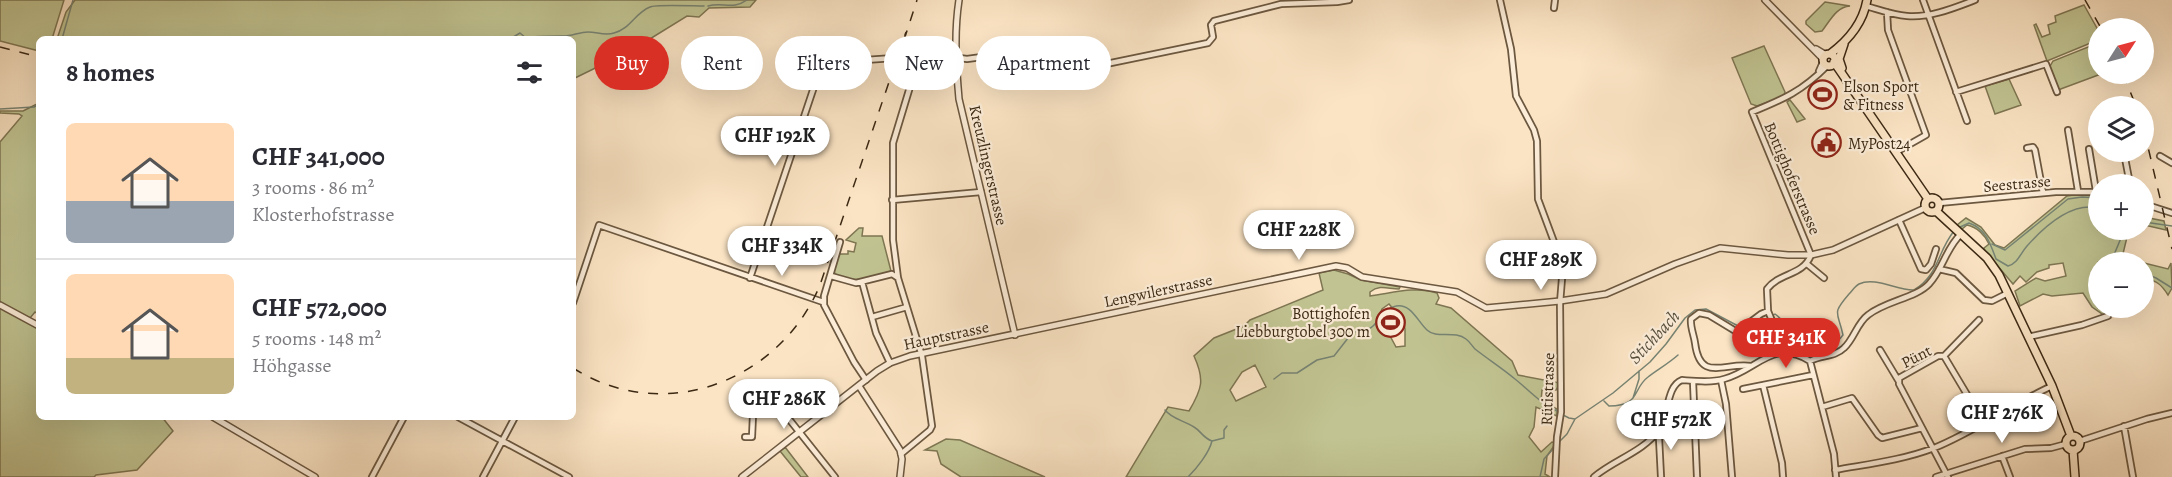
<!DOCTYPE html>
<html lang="en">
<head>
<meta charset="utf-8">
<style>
	body { margin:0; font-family:Alegreya,serif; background:#f7f7f7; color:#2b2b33; height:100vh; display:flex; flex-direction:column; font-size:22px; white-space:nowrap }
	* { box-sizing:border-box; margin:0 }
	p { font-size:20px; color:#7c7c81 }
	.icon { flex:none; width:33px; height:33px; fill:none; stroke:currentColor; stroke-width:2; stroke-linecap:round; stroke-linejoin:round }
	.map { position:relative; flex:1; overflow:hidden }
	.side { position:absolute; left:36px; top:36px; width:540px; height:384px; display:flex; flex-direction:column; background:#fff; border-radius:9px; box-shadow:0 6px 24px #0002 }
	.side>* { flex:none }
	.guide { position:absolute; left:594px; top:36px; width:570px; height:54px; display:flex; gap:12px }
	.needle { width:39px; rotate:54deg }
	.controls { position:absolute; left:2088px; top:18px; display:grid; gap:12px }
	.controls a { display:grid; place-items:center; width:66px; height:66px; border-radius:50%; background:#fff; box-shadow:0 6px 24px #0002; font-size:30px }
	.price { position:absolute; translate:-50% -51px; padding:0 14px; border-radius:21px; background:#fff; color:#222; font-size:20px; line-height:39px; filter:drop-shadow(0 2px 3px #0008) }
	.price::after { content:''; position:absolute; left:50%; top:36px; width:18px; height:14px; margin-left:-9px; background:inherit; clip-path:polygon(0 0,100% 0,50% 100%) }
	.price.selected { background:#d93025; color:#fff }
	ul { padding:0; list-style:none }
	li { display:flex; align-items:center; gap:18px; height:150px; padding:0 30px }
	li+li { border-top:2px solid #e1e1e2 }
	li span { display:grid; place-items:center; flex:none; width:168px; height:120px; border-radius:9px; color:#555 }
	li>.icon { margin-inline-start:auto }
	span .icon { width:72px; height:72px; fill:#fffc; stroke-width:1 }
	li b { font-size:26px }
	h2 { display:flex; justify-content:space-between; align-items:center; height:72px; padding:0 30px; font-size:26px }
	.pill { padding:0 21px; border-radius:27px; background:#fff; box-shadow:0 6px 24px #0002; font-size:21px; line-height:54px }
	.pill.selected { background:#d93025; color:#fff }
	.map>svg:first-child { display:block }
	.green { fill:#c1c492; stroke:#7e7653; stroke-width:1.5; fill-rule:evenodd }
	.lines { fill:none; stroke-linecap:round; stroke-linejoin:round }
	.stream { stroke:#778373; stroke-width:1.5 }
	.minor-casing { stroke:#6c5840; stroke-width:8 }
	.tertiary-casing { stroke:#6c5840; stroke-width:8 }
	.primary-casing { stroke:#3c2914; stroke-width:10 }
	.minor { stroke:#fcedd9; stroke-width:4.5 }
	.tertiary { stroke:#fcedd9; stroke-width:5 }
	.primary { stroke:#fbe4c4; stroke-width:7 }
	.rail { stroke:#3c2914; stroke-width:1.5; stroke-dasharray:10 10; stroke-linecap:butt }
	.labels { text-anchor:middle; stroke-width:4.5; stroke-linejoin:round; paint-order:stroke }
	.poi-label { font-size:16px; fill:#3c2914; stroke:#fcedd9; text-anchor:start }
	.street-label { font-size:16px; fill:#3c2914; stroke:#fcedd9 }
	.water-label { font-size:18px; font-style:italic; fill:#554e3c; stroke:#fcedd9 }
</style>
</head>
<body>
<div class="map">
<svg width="2172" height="477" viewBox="0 0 2172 477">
	<rect width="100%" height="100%" fill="#fbe4c4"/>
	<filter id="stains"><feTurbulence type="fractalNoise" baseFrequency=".00333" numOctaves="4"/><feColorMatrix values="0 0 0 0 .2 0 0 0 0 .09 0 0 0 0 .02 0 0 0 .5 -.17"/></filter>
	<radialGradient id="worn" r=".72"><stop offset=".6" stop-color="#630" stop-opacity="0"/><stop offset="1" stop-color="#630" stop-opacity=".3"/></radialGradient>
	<!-- green -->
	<path class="green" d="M0 0H64L52 39H39V51L0 41Z
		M75 0H756L750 7 709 8 699 17 687 16 632 50 573 79V39H57L66 12Z
		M1825 2 1850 6C1836 7 1830 21 1822 31L1815 32 1806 24V21Z
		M2084 5 2098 30V40L2047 61 2034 25 2036 24 2042 37 2050 34 2048 25 2056 22 2055 16Z
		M2098 43V74H2101L2058 90 2049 68 2053 61Z
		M1764 46 1785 92 1784 96 1757 106 1751 104 1732 58Z
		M2009 79 2021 105 1995 114 1985 86Z
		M1790 100 1805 119 1797 122 1787 102Z
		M39 103V315L35 312 30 318 39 323V417H162L173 431 137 470 96 475 94 477H0V142L22 116 19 114 0 113V111H23Z
		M2080 194 2098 197V230H2131L2128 233 2121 262H2098V308H2136L2105 316 2092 307 2083 293 2052 296 2043 294 2020 306 2015 291 2036 278 2045 281 2066 276 2063 263 2049 265V268L2037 272 2026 282 2020 276 2013 284 1985 251 1984 248 1989 244C1985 235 1977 227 1967 225L1962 229 1957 225 1966 218 1981 227 1995 245 2004 248 2067 196Z
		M2144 217 2164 221 2166 230 2144 225Z
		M859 228H863L862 236H882L891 271C873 277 853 285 835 274L834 271 838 254H848V251L854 252 856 243 846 240Z
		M2144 263 2168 269 2171 263 2172 288 2168 295C2161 284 2157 281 2144 278Z
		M1334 270 1348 274 1361 280 1400 287 1399 289C1388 289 1380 284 1370 292V296C1393 293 1415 286 1437 293L1439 298 1436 304 1451 308 1512 361 1518 375 1560 383 1556 390H1542L1541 401 1557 409V416L1536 407 1534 427 1529 437 1541 452 1552 442 1556 443 1547 456 1545 474 1550 477H1126L1168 407 1189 411C1202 389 1205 380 1194 356L1214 338 1244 326 1250 320 1323 290 1319 273ZM1389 304 1395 311 1401 313 1405 329V346L1396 347 1389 334 1391 332 1380 314 1382 309ZM1255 365 1266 387 1236 401 1230 390 1242 372Z
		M946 439 960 440 1045 477H961L941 464 937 451 925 450Z
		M785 447 808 477H801L780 451Z"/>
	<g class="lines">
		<!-- stream -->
		<path class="stream" d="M708 6C723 2 733 10 747 0
			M62 39 73 0
			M68 39H78
			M494 39H495
			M510 39 520 33 526 38C534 36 552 36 561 36 570 37 579 32 588 32 597 32 605 36 614 33 630 29 635 13 650 7 655 4 694 6 704 6
			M0 109 34 107 39 104
			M2144 222 2172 226
			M1958 228 1969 223C1986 229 1990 243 1996 259L2008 266C2018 263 2020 254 2027 246 2044 227 2071 202 2098 208
			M1992 244 2005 250 2068 199 2082 197 2098 198
			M2111 262 2121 238 2119 230
			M2144 273 2156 278 2172 288
			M2098 277 2094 287 2098 295
			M1744 330 1754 336H1765L1769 330V318L1775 314C1787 322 1786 336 1796 345L1820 340 1837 342 1843 335C1838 311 1831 315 1849 294 1852 291 1855 286 1859 284 1875 276 1898 291 1914 290 1939 275 1937 252 1954 231
			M1274 379 1282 373H1297L1317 360 1334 356 1352 333C1359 329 1367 332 1373 326 1381 319 1384 308 1396 306 1411 303 1418 322 1427 330 1436 339 1455 330 1466 339 1470 342 1472 346 1475 349 1489 360 1502 368 1515 379 1530 391 1541 404 1559 412
			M1633 398 1639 379V371
			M1604 401 1609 406C1641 406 1632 389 1648 377 1658 369 1668 364 1678 355
			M1165 410C1172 419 1183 420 1194 427 1201 431 1203 438 1212 441
			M1563 415 1569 418 1575 419
			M1558 443 1567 434 1575 419 1613 393 1650 362 1666 344 1685 318 1695 310 1706 309 1740 327
			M1188 477C1197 468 1209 453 1212 441L1224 438V430L1227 426
			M1540 477 1544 459 1555 447"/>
		<defs>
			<path id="minor" d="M1500 0 1511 49 1516 96 1534 130 1537 141 1538 199 1563 266 1560 303 1561 412 1557 437 1555 477
				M1923 0 1967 121
				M1866 6C1880 10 1893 15 1907 16 1930 18 1954 8 1975 0
				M1554 8 1555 0
				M1887 12 1888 30 1926 135 1896 152
				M902 58 952 57 967 59 1041 49 1053 55 1072 71 1208 43 1213 37 1211 25 1214 21 1281 4 1337 2 1349 0
				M1819 71 1823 62
				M1956 92 2046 64 2057 92
				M2068 130 2078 191
				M2027 148 2033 147 2035 150 2043 193
				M2089 149 2096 191
				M2122 152 2124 153 2130 184
				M2160 156 2172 163
				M892 200 981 192
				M1939 203 2056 192H2098
				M2144 204 2172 213
				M1899 220 1921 269 1926 270 1931 264 1936 249
				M840 242 824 296V305L854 362 866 380
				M1807 264 1824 278
				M1939 269 1956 273 1984 300 1992 301 2006 294
				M831 276 856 283 892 274 898 278
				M750 278 822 63 894 58
				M862 282 876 333 890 363
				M573 303 599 225 823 302
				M872 317 907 307
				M2028 337 2082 325 2108 316
				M1880 350 1898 380
				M1785 352 1768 311 1767 289C1780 272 1803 276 1811 255L1752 112C1784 99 1802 91 1827 66
				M1944 356 1979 320
				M1810 361C1821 355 1835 357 1844 348 1854 339 1857 323 1868 315 1885 301 1916 298 1929 284 1943 269 1946 248 1961 234
				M1751 366C1724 362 1700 383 1695 343 1694 335 1690 327 1691 319L1699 313 1709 315 1737 332 1761 314 1768 311
				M1721 380 1726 404 1732 477
				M1693 381 1697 477
				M1763 385 1782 463 1783 477
				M1743 389 1813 375
				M1822 407 1852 398 1878 435 1882 438 1922 428
				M458 417 569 477
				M2124 426 2133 477
				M1656 433 1659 438 1661 477
				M745 437H752L753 415C761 409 771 406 781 409L835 477
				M2080 441 2147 419 2172 413
				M901 454 930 430 932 426 922 356 898 278 893 240V143L919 57
				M2002 456 2010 477
				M1835 470C1868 464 1903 460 1934 448 1976 431 2012 404 2052 386
				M372 477 404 417
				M483 477 515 417
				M1594 477C1614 460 1643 452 1659 430 1669 415 1666 386 1682 380 1695 381 1711 383 1724 379 1758 370 1772 338 1810 361L1834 454 1836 477
				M1936 477 2025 449 2051 448 2066 444
				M1948 477 1899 384V378L1938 356H1944L1984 423"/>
			<path id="tertiary" d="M959 0C954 33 956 65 959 99L1015 335
				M1765 0 1823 59
				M1816 49 1826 55
				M0 305 39 326
				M859 386 900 450 902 459 900 477
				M213 417 315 477
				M742 477 877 371 890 363 910 356 1336 266 1347 268 1362 277 1457 292 1486 308 1560 301 1606 294 1675 264 1720 248 1788 255H1811L1833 250 1925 208"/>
			<path id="primary" d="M1830 54C1849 40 1863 23 1867 0
				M1823 60a6 6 0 1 1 12 0a6 6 0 1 1-12 0Z
				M1834 62 1928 199
				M1842 68 1839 59 1844 44
				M1925 205a7 7 0 1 1 14 0a7 7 0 1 1-14 0Z
				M1936 211 1987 258 1999 275 2052 386 2071 436
				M2066 443a7 7 0 1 1 14 0a7 7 0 1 1-14 0Z
				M2073 450 2075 477"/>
		</defs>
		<!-- minor casing -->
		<use href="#minor" class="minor-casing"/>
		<!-- tertiary casing -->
		<use href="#tertiary" class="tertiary-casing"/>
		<!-- primary casing -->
		<use href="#primary" class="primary-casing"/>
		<!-- minor -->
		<use href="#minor" class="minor"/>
		<!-- tertiary -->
		<use href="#tertiary" class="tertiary"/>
		<!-- primary -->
		<use href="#primary" class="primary"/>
		<!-- rail -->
		<path class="rail" d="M2085 0 2101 28
			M904 40 917 0
			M0 47 39 57
			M2123 74 2136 106
			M2144 130 2172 249
			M573 368C664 426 780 381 820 285L906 32"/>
	</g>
	<!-- icons -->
	<defs>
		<symbol id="stadium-ring" viewBox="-11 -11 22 22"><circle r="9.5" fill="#fcedd9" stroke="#8f2418" stroke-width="1.5"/><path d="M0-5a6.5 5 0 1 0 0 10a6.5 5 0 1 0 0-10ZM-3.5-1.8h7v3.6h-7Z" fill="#8f2418"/></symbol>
		<symbol id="civic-ring" viewBox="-11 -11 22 22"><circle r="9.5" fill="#fcedd9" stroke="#8f2418" stroke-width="1.5"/><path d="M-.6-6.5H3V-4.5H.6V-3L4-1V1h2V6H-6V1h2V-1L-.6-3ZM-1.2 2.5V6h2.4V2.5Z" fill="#8f2418"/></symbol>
	</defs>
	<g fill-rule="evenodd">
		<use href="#stadium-ring" x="1806" y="78" width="33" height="33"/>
		<use href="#civic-ring" x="1810" y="126" width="33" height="33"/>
		<use href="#stadium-ring" x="1374" y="306" width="33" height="33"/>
	</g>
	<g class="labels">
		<!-- poi labels -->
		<g class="poi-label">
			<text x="1843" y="92">Elson Sport<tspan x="1843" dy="18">&amp; Fitness</tspan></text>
			<text x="1848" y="149">MyPost24</text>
			<text x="1370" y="319" text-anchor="end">Bottighofen<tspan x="1370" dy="18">Liebburgtobel 300 m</tspan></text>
		</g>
		<!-- street labels -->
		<g class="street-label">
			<text transform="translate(989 165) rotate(77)" y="6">Kreuzlingerstrasse</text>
			<text transform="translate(1793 178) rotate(67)" y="6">Bottighoferstrasse</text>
			<text transform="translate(2017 183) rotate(-5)" y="6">Seestrasse</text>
			<text transform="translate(1158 290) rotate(-12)" y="6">Lengwilerstrasse</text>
			<text transform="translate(946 335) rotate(-12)" y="6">Hauptstrasse</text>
			<text transform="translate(1916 356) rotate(-27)" y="6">Pünt</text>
			<text transform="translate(1547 389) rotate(-88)" y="6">Rütistrasse</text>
		</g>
		<!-- water labels -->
		<g class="water-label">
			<text transform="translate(1654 337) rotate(-47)" y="6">Stichbach</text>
		</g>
	</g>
	<rect width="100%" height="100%" filter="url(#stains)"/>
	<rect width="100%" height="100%" fill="url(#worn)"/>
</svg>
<div class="controls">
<a><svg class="needle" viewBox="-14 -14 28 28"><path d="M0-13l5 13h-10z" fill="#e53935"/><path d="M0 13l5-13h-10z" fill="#7c7c81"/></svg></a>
<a><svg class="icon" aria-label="layers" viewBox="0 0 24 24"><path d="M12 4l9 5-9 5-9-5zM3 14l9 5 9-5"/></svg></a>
<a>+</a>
<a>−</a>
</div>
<b class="price" style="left:775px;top:167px">CHF 192K</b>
<b class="price" style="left:1299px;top:261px">CHF 228K</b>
<b class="price" style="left:782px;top:277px">CHF 334K</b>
<b class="price" style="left:1541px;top:291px">CHF 289K</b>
<b class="price selected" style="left:1786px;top:369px">CHF 341K</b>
<b class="price" style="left:784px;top:430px">CHF 286K</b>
<b class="price" style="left:2002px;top:444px">CHF 276K</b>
<b class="price" style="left:1671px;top:451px">CHF 572K</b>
<div class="guide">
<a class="pill selected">Buy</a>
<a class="pill">Rent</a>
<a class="pill">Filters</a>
<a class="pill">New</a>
<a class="pill">Apartment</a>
</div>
<section class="side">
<h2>8 homes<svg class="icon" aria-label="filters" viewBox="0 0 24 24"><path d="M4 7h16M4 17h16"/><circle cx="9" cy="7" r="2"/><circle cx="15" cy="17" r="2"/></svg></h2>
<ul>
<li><span style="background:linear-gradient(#ffd9b3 65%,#9aa5b1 0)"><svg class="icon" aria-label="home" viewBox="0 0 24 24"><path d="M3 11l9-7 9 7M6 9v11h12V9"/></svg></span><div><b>CHF 341,000</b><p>3 rooms · 86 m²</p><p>Klosterhofstrasse</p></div></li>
<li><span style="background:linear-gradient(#ffd9b3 70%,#c2b280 0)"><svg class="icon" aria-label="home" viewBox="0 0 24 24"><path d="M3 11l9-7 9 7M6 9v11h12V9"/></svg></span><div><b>CHF 572,000</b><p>5 rooms · 148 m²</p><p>Höhgasse</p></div></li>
</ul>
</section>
</div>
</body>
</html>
